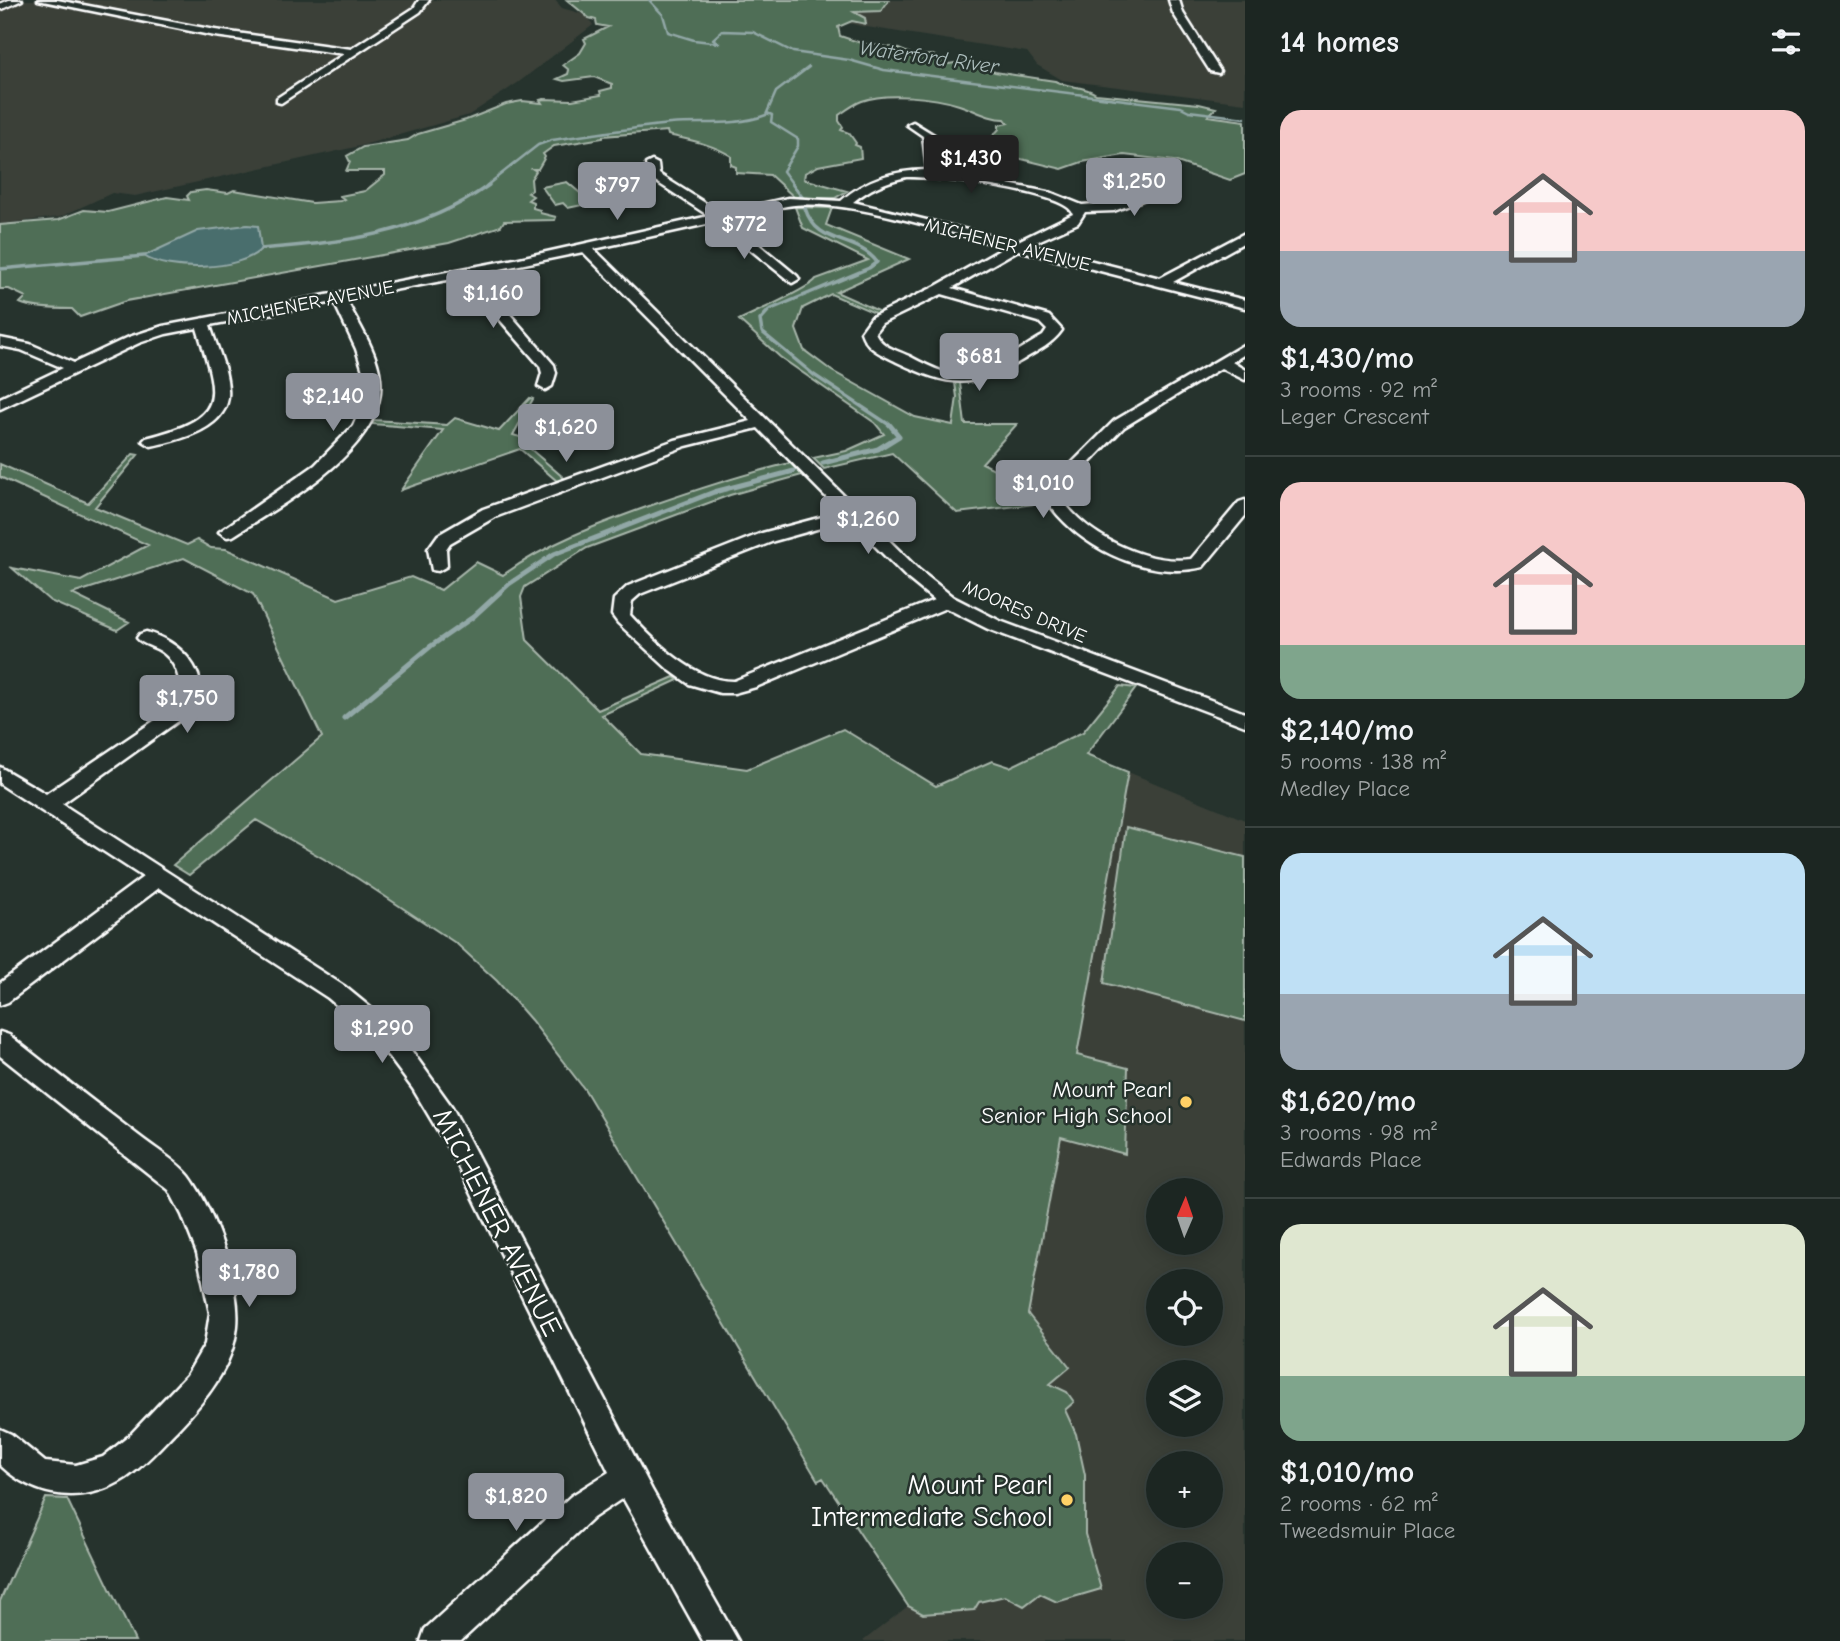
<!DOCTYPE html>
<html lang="en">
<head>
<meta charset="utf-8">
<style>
	body { margin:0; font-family:"Comic Neue",sans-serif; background:#29322f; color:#f1f3f6; height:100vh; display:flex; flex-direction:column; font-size:26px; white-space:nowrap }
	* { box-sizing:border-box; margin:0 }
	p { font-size:23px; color:#a0a5a5 }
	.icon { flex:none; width:38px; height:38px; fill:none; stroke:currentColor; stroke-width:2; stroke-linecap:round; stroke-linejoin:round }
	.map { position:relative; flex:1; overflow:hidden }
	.panel { display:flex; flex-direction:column; background:#1c2622; width:595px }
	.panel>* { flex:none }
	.needle { width:46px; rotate:2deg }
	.fabs { position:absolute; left:1146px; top:1178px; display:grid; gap:14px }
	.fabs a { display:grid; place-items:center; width:77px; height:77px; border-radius:50%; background:#1c2622; box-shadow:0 4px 18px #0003,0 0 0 2px #3a4340; font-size:35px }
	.price { position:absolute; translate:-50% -60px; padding:0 16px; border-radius:7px; background:#8c9099; color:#fff; font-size:23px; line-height:46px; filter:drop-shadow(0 2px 4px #0008) }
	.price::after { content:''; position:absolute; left:50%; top:42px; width:21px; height:16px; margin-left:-10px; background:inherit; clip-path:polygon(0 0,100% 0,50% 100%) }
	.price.active { background:#222; color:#fff }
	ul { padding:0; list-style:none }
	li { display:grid; align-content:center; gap:14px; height:371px; padding:0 35px }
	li+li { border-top:2px solid #3a4340 }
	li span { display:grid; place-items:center; height:217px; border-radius:21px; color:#555 }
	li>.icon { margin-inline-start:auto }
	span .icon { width:126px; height:126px; fill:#fffc; stroke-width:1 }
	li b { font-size:30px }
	h2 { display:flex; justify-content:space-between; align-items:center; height:84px; padding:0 35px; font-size:30px }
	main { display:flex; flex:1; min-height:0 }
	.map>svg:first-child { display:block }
	.built { fill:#3a4039; fill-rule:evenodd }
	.green { fill:#506e57; stroke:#a8b6ab; stroke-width:2 }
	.water { fill:#496e6d; stroke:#92a8a7; stroke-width:2 }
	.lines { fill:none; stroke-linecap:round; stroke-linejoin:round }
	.stream-far2 { stroke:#92a8a7; stroke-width:2.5 }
	.stream-far1 { stroke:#92a8a7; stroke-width:3.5 }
	.stream { stroke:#92a8a7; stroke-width:5 }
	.minor-casing { stroke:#fff; stroke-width:5 }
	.minor { fill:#26332d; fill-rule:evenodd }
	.poi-dot { fill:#ffd166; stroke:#26332d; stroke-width:2.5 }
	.labels { text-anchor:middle; stroke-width:5; stroke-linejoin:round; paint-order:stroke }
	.far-street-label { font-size:19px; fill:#fff; stroke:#26332d }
	.far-water-label { font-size:21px; font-style:italic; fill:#adbebd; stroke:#26332d }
	.poi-label { font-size:23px; fill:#fff; stroke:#26332d; text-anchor:end }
	.near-street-label { font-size:28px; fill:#fff; stroke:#26332d }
	.near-poi-label { font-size:28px; fill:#fff; stroke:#26332d; text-anchor:end }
</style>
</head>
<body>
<main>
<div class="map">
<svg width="1245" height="1641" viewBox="0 0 1245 1641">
	<rect width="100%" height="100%" fill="#26332d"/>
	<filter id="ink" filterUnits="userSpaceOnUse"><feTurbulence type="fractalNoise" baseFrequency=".0143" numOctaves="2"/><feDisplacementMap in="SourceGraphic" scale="14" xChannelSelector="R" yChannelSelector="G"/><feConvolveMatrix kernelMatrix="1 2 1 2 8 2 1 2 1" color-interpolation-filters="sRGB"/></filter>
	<g filter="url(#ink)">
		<!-- built -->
		<path class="built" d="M0 0H555L562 8 586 15 593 25 519 82 469 115 360 146 135 196 112 193 60 217 0 224Z
			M761 0H1245V103L1062 80 1037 65 1027 52 860 26Z
			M1128 772 1245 820V1641H863L908 1606 1050 1384 1028 1314 1061 1136 1125 1153 1077 1055ZM1158 1190H1211V1242H1158ZM1158 1281H1211V1334H1158ZM1158 1372H1211V1424H1158ZM1158 1463H1211V1516H1158ZM1158 1554H1211V1606H1158Z"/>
		<!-- green -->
		<path class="green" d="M567 0H889L881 11 854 12 865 18 866 24 852 21 838 27 840 36 864 44 896 48 916 56 933 55 949 64 966 61 995 72 1055 81C1068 88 1084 85 1096 94L1199 104 1216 108 1208 116 1245 121V174L1230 180 1174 161 1124 155 1082 162 1062 169 997 153 993 148 992 137 999 129V125L1008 123 1005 119C988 119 975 110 959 105 935 97 886 92 862 101 854 104 846 110 839 115V121L843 127 841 130 849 133 856 143 855 145 860 147 861 158 818 166 805 173 804 179 847 191 835 198H795L770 175 736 173V167L731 165V156C712 144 690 140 668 135L667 131 603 136V138L554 146 543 154 545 157 538 169H533L536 171 531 179 532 190 528 193 533 196 528 200 533 202V208L540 210V213L556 217 555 220 504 221 501 226 449 243 126 301 80 317 72 309C58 309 31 308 20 303L26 297 9 289H0V225L58 220 84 210 108 212 167 197 189 200 187 196 191 192 206 190 228 193 234 190 312 203 340 201 344 199 340 196 365 191 385 175V171H346L350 162 347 156 363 147 408 140 418 134 466 120 506 104 522 101 542 103 540 100 544 99 572 100 601 95 600 91 612 88V84L594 77 564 81 557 79 568 74 569 70 563 65 580 53 586 43 584 39 608 27 597 25 596 20 589 18Z
			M567 182 592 203 568 208 563 203 555 205 542 187Z
			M795 207 832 208 826 225 909 259 836 292 881 312 877 314 831 294 803 308 796 329 804 350 832 371 915 417 953 425 957 397 955 383H960L965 424H1017L982 463 1042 493 1044 503 957 513 892 453 824 469 813 458 846 451 884 434 875 423 780 357 739 320C753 313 811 288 816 279L868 260 803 228Z
			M530 398 533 399 513 435 540 443 528 447 564 478 557 481 520 449 401 490 443 430 372 424 375 420 447 425 455 418 499 431Z
			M133 454 138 455 95 507 187 545 197 540 211 548 226 549 338 599 411 577 441 590 476 562 503 575C549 542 599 524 652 505 698 489 743 474 790 463L802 475 730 495 587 548 525 587 521 597 527 640 598 710 674 677 678 680 602 715 641 754 747 769 843 729 936 786 992 761 1010 767 1083 732 1120 686 1136 688 1086 755 1128 772 1077 1055 1128 1068 1125 1154 1061 1137 1028 1314 1070 1367 1050 1384 1067 1392 1074 1402 1065 1410 1076 1434 1085 1475V1534L1101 1589 1057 1602 1040 1594 1024 1606 1005 1596 979 1602 974 1610 923 1614 908 1606 823 1478 818 1481 585 1090 531 1020 497 981 457 944 357 878 256 820 189 875 173 865 322 737 253 594 184 558 72 594 129 622 117 630 50 601 12 568 81 581 148 545 0 477V464L88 503Z
			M1126 827 1245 857V1021L1104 983Z
			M46 1498 67 1499 135 1641H0V1601Z"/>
		<!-- water -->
		<path class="water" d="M247 225 258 226 261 249C241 271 167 272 144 256L198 231Z"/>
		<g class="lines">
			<!-- stream-far2 -->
			<path class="stream-far2" d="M649 0 663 15 668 32 694 40 719 43 713 39 722 31 753 32 793 52 849 60 884 70 1181 107 1189 111 1245 118
				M767 113 772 115 771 122 798 139V146L783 171 794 186
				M486 186 538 145 552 140C591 135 630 128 670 124 702 121 735 127 766 115L776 92 809 67"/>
			<!-- stream-far1 -->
			<path class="stream-far1" d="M793 185 802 197
				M805 208C817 247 855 234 877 262L869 268 769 310 760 320 762 332 814 375 891 426
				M261 249C344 242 419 235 489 185
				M0 269 144 256"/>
			<!-- stream -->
			<path class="stream" d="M823 463 878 449 899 436 889 424
				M344 718 431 646 473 617 509 584 554 554 714 492 794 471"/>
			<defs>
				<path id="minor" d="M9 0H22L0 10V4Z
					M38 0H57L215 30 351 49 414 8 419 0H429L420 12 281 103 277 102V98L344 54 215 36Z
					M1169 0H1179L1183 13 1220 71 1219 73 1210 71 1173 13Z
					M913 122 934 135 939 170 1052 193 1082 205 1112 203 1138 193 1140 182 1150 185 1148 198 1114 211 1085 212 1078 223 1029 245 1160 278 1245 233V242L1173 282 1245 300V308L1018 250 952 288 1049 316 1062 330C1052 344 1039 350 1024 359 971 390 950 387 897 362 882 354 867 350 861 332L872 317 936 286 1005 247C944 232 847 197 787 206 767 209 747 215 728 219L797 276 799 279 792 283 716 222 594 249 919 570 953 597 1000 621 1245 713V726L988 629 946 608 756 687 734 693H720L689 684 668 669 618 623 612 615 614 599 628 586 762 533 841 512 758 428 686 446 495 517 450 543 446 549 447 566 438 571 432 570 428 549 438 535 483 509 675 440 751 421 583 252 475 274 554 365 556 373 552 386 545 390 538 386 542 373 540 366 463 277 346 299C358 324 377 350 380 378 388 449 283 503 233 536L227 537 219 532 315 465 353 426 363 404 366 380 356 349 334 302 210 325C216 346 227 367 228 389 232 428 180 440 151 446L143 441 146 438C228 417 219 400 197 328L166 334 139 343 0 409V398L63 368 21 350 0 346V338L30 344 74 363 129 337 163 326 515 259 709 216 649 177 646 164 652 161 658 164 659 174 721 213 788 198 841 201C867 178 893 171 927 170L923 136 907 125ZM906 177C931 176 1067 191 1073 214L1016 242 853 202C870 188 885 182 906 177ZM942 294 1039 322 1047 330 1043 336C1014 352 979 381 944 372 932 368 920 362 909 356 896 350 881 347 875 332L882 323ZM849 520 907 578 934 600 734 681C695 682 655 642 630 615L632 601 640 594 774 541Z
					M1245 344V354L1232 362 1245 370V380L1221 368 1124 427 1067 486 1061 498C1086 536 1146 565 1191 559L1239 502 1245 500V516L1203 567C1146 581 1075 546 1045 498L1054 481 1114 421Z
					M146 632C179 641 210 670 198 707L62 804 344 986 377 1013 406 1043 452 1107 652 1490 738 1641H703L623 1498 593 1518 461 1641H421L425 1629 571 1496 609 1472 454 1158 413 1089 389 1057 361 1026 328 998 159 888 8 1002 0 1005V983L143 877 0 784V767L46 794 179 704C184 684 176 658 157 649 149 645 142 644 137 638L140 634Z
					M0 1032 9 1035C52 1069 95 1103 139 1136 154 1148 177 1161 189 1176 214 1210 241 1284 237 1326 233 1368 204 1402 177 1430 161 1446 145 1465 126 1478 84 1505 36 1499 0 1465V1429L11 1434 45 1462 76 1465 103 1457 129 1436 187 1375 205 1344 210 1313 197 1253 182 1215 169 1190 0 1056Z"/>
			</defs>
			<!-- minor casing -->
			<use href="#minor" class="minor-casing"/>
			<!-- minor -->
			<use href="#minor" class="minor"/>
		</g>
	</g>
	<!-- markers -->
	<g class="poi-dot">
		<circle cx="1186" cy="1102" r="7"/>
		<circle cx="1067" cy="1500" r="7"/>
	</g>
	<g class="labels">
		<!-- far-street labels -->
		<g class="far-street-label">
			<text transform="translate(1008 244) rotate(14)" y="7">MICHENER AVENUE</text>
			<text transform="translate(310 302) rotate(-11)" y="7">MICHENER AVENUE</text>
			<text transform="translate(1025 611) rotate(23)" y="7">MOORES DRIVE</text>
		</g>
		<!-- far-water labels -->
		<g class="far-water-label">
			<text transform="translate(929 57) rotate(8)" y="7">Waterford River</text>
		</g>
		<!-- poi labels -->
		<g class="poi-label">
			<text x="1172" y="1097">Mount Pearl<tspan x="1172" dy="26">Senior High School</tspan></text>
		</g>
		<!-- near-street labels -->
		<g class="near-street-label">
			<text transform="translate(498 1222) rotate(63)" y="10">MICHENER AVENUE</text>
		</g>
		<!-- near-poi labels -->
		<g class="near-poi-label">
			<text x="1053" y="1494">Mount Pearl<tspan x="1053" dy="32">Intermediate School</tspan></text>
		</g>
	</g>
</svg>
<div class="fabs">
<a><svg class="needle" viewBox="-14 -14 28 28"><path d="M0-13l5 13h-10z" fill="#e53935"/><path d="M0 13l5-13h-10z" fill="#a0a5a5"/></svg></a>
<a><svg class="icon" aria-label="locate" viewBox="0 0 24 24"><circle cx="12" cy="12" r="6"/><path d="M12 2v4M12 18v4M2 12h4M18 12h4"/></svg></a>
<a><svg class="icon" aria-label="layers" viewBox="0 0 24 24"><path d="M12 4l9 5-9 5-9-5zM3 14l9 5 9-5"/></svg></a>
<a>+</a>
<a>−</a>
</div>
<b class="price active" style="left:971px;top:195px">$1,430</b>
<b class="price" style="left:1134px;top:218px">$1,250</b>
<b class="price" style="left:617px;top:222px">$797</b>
<b class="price" style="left:744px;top:261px">$772</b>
<b class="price" style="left:493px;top:330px">$1,160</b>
<b class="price" style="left:979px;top:393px">$681</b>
<b class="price" style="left:333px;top:433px">$2,140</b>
<b class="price" style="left:566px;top:464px">$1,620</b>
<b class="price" style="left:1043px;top:520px">$1,010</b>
<b class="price" style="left:868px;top:556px">$1,260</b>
<b class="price" style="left:187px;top:735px">$1,750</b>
<b class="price" style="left:382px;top:1065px">$1,290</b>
<b class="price" style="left:249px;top:1309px">$1,780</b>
<b class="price" style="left:516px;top:1533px">$1,820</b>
</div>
<section class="panel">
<h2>14 homes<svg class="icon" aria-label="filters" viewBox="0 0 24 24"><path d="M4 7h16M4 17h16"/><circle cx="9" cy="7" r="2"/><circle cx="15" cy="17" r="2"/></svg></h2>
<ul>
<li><span style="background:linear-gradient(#f6c9c9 65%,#9aa5b1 0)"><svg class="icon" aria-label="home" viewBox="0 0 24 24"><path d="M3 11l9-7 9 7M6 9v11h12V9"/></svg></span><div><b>$1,430/mo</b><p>3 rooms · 92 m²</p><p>Leger Crescent</p></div></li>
<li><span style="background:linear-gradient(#f6c9c9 75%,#7fa58c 0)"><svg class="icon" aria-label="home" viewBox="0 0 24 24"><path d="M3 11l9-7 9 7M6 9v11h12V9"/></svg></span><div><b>$2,140/mo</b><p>5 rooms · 138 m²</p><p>Medley Place</p></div></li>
<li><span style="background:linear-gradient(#bfe0f5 65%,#9aa5b1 0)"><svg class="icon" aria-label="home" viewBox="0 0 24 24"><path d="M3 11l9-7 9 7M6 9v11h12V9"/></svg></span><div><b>$1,620/mo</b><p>3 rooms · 98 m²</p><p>Edwards Place</p></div></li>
<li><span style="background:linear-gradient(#dfe7d0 70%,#7fa58c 0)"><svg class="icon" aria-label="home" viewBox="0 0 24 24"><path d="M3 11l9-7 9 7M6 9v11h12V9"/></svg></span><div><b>$1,010/mo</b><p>2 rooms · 62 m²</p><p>Tweedsmuir Place</p></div></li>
</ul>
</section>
</main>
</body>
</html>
